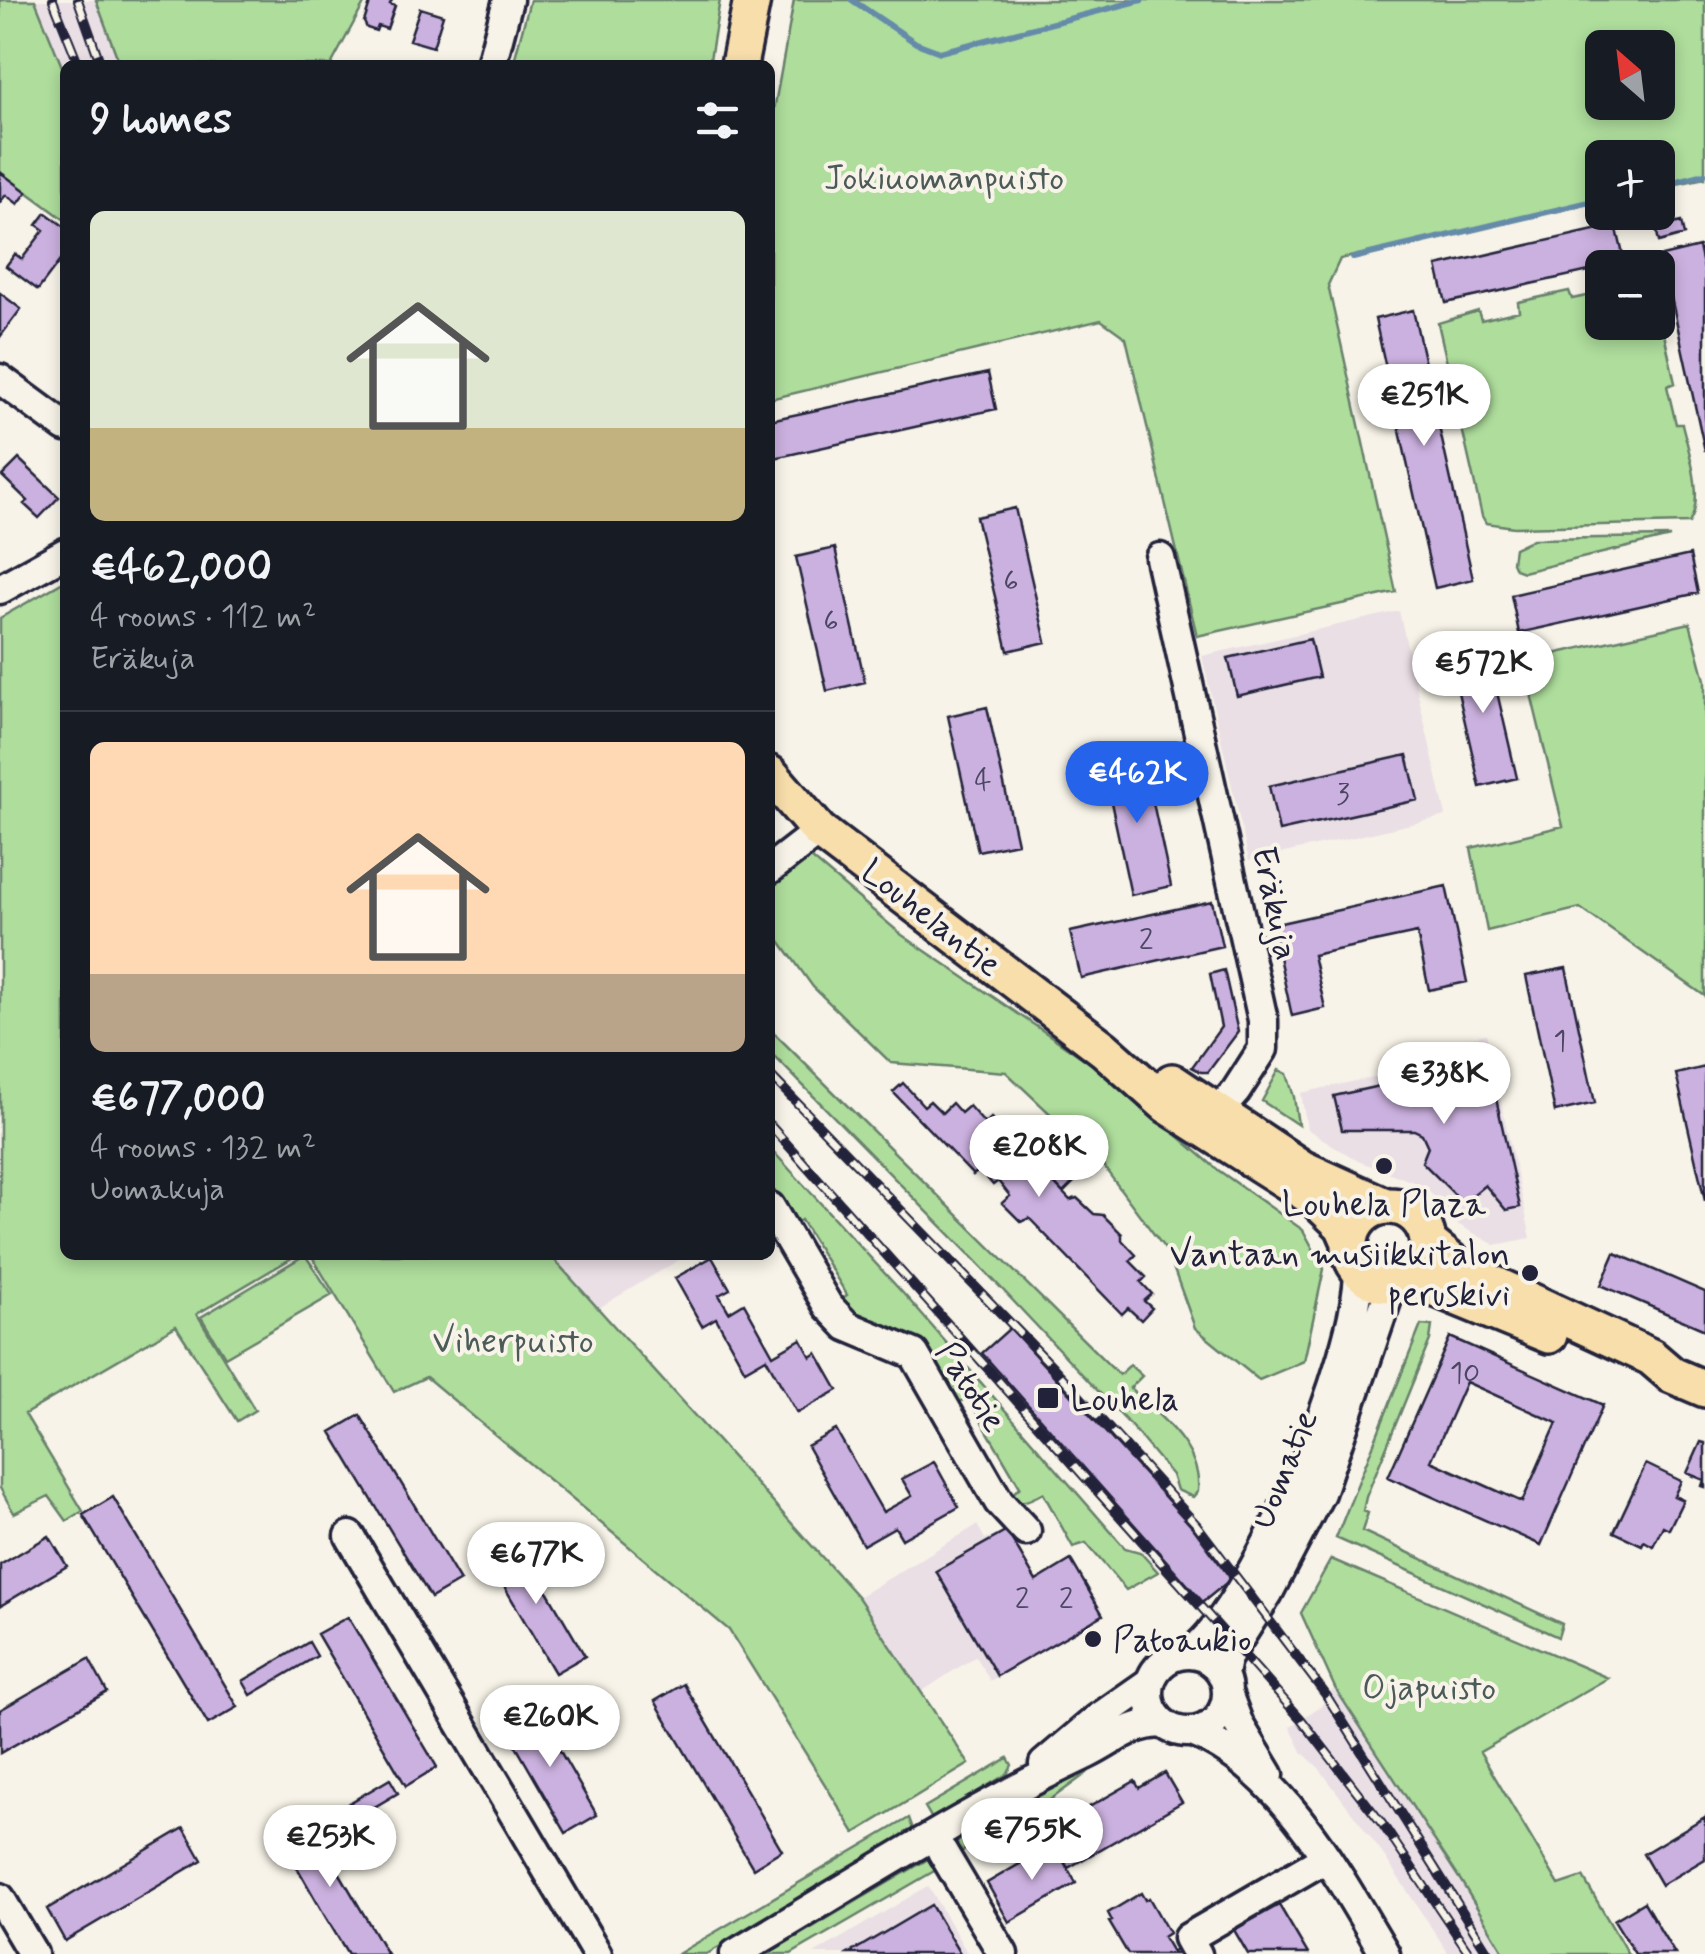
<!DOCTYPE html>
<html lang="en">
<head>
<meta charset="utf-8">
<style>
	body { margin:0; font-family:Mynerve,sans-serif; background:#20242c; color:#f1f3f6; height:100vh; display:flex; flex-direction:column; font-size:38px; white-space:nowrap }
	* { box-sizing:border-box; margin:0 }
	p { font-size:32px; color:#9ea1a6 }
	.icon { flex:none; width:55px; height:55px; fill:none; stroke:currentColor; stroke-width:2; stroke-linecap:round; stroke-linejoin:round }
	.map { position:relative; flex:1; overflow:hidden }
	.sheet { position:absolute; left:60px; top:60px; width:715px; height:1200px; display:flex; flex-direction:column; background:#171b24; border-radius:15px; box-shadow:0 5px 15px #0003 }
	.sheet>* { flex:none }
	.needle { width:65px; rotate:332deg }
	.tools { position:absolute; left:1585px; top:30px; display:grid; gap:20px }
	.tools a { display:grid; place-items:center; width:90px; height:90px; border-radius:15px; background:#171b24; box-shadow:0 5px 15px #0003; font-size:50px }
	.price { position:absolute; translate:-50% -85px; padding:0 22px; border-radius:35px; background:#fff; color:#222; font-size:32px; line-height:65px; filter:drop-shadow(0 2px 5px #0008) }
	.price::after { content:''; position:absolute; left:50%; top:60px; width:30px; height:22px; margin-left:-15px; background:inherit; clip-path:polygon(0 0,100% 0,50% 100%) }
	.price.selected { background:#2563eb; color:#fff }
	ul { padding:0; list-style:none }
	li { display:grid; align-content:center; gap:20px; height:530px; padding:0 30px }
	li+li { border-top:2px solid #363941 }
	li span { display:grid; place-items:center; height:310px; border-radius:15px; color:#555 }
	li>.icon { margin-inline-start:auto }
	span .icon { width:180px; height:180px; fill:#fffc; stroke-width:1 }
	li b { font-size:42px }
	h2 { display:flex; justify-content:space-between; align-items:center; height:120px; padding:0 30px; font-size:42px }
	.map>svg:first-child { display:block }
	.built { fill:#eadfe5 }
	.green { fill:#aedd9c; stroke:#68806c; stroke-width:2.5; fill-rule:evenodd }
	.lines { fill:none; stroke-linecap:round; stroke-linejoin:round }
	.stream { stroke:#658ba9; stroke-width:6 }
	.building { fill:#cbb1df; stroke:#22223b; stroke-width:2.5; fill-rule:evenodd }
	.minor-casing { stroke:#22223b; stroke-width:35 }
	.major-casing { stroke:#22223b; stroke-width:42 }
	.minor { stroke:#f7f3e8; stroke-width:28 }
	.major { stroke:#f8deab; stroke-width:35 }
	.rail-casing { stroke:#22223b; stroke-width:10 }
	.rail { stroke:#f7f3e8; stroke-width:6; stroke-dasharray:19; stroke-linecap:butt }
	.poi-dot { fill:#22223b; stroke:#f7f3e8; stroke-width:4 }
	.labels { text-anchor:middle; stroke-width:8; stroke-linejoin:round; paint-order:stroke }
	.number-label { font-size:30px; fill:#4c4664 }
	.park-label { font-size:35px; fill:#4c5a58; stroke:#f7f3e8 }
	.street-label { font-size:35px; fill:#22223b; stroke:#f7f3e8 }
	.poi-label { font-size:35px; fill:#22223b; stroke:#f7f3e8; text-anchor:start }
</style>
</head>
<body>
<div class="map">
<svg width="1705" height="1954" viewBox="0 0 1705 1954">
	<rect width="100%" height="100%" fill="#f7f3e8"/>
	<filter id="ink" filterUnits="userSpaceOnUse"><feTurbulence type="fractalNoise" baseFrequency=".01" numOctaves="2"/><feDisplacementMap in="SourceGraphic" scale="20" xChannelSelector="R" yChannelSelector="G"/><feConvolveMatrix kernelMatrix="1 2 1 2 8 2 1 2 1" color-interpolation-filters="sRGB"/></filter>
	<g filter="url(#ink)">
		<!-- built -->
		<path class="built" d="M35 0H96L120 65H65V74Z
			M1399 611 1446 816 1249 861 1202 656Z
			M1486 1034 1531 1238 1495 1245 1450 1220 1440 1203 1424 1186 1358 1161 1307 1129 1301 1093 1442 1062 1439 1045Z
			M550 1255H687L597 1309Z
			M977 1525 985 1539 1007 1531 1036 1580 1071 1560 1103 1615 990 1681 976 1656 921 1692 858 1597Z
			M1335 1688 1461 1881 1505 1954H1449L1382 1853 1319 1768 1303 1753 1290 1727 1322 1705 1326 1695Z
			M928 1886 968 1954H814Z"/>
		<!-- green -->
		<path class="green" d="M0 0H35L65 74V220L0 172Z
			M96 0H366L331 65H120Z
			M530 0H720L709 65H513Z
			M794 0H1705V178L1658 188V158H1602V201L1340 259 1328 285 1396 592 1197 636 1126 338 1101 320 770 399V132ZM1602 48H1658V102H1602Z
			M1569 291 1572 299 1602 293V322L1662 325 1675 383 1667 386 1676 424H1682C1689 452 1705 500 1689 523L1514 527 1486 523 1482 516 1438 323 1478 311 1481 320 1519 311 1518 302Z
			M1670 537 1523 572 1515 569 1512 562 1514 548 1533 539Z
			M65 581V1255H297L197 1314 255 1410 237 1421 176 1326 25 1414 83 1511 67 1521 49 1496 14 1513 0 1488V618Z
			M1690 623 1705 680V996L1580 908 1487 931 1471 848 1563 826 1523 661Z
			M811 858 902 935 1102 1071 1218 1170 1303 1230 1324 1269 1304 1361 1259 1380 1195 1328 1168 1253 1098 1159 1006 1072 891 1063 813 987 770 927V888Z
			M770 1029 1119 1375 1130 1365 1142 1376 1130 1388C1159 1416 1202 1447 1198 1491L1193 1497 1177 1490 1172 1475 1130 1425 969 1254 770 1052Z
			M1279 1070 1287 1074 1294 1097 1298 1125 1262 1101Z
			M770 1148 910 1301 1125 1548 1140 1552 1158 1572 1126 1590 1086 1543 1073 1547 1043 1493C1031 1499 1021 1507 1010 1496L1020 1487 968 1398 956 1404 837 1302 847 1295 801 1220 790 1226 770 1192Z
			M305 1255 332 1295 225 1357 201 1317Z
			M311 1255H550L858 1597 969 1764 855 1833 729 1630 426 1377 394 1392Z
			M1421 1325 1432 1326 1430 1340 1366 1497 1363 1511 1368 1513 1362 1531 1562 1624 1558 1637 1336 1538Z
			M1331 1559 1608 1678 1480 1752 1559 1885 1583 1877 1628 1954H1505L1461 1881 1335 1688 1301 1613Z
			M1008 1758 1012 1765 1007 1774 932 1819 925 1807Z
			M1089 1763 1092 1766 1087 1773 1039 1808 965 1850 955 1854 947 1848Z
			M909 1818 913 1829 905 1835 724 1944 707 1954H678Z
			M935 1855 939 1868 936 1870 791 1954H767Z"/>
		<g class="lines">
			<!-- stream -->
			<path class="stream" d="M852 0 916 43 940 52 1142 0
				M1658 186 1705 174
				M1353 258 1602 199"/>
		</g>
		<!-- building -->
		<path class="building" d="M371 0H392L390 4 395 6 387 29 378 26 376 31 367 28 364 22Z
			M420 8 443 15 433 47 409 40Z
			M0 172 27 192 18 204 6 195 0 202Z
			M46 213 65 227V254L38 290 6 266 15 254 22 259 44 230 37 225Z
			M1681 222 1684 235 1659 242 1656 228Z
			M1616 225 1625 263 1446 303 1437 266Z
			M1699 247 1705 274V451L1662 256Z
			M0 293 21 309 0 337Z
			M1413 310 1473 579 1435 588 1375 319Z
			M988 373 996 409 770 459V420Z
			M19 459 59 497 39 518 24 504 28 501 2 476Z
			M1015 508 1046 642 1008 651 976 517Z
			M835 548 865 682 827 691 796 557Z
			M1690 555 1698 593 1519 633 1511 595Z
			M1310 639 1319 677 1237 696 1228 658Z
			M1486 645 1517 778 1480 787 1449 653Z
			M987 707 1017 843 978 851 948 716Z
			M1407 755 1418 800 1279 831 1269 786Z
			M1143 756 1171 886 1131 895 1103 765Z
			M1446 886 1467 982 1429 990 1417 933 1313 955 1325 1008 1292 1016 1272 925Z
			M1212 901 1222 946 1081 978 1070 932Z
			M1566 968 1595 1103 1555 1112 1526 976Z
			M1224 970 1238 1032 1208 1072H1201L1192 1067 1221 1027 1210 974Z
			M1488 1062 1520 1207 1506 1210 1485 1185 1463 1203 1422 1162 1428 1147 1422 1134 1414 1130H1342L1334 1096Z
			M1705 1067V1201L1676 1074Z
			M903 1083 924 1106 930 1101 942 1113 952 1103 961 1113 969 1106 985 1124 991 1118 1009 1136 1014 1131 1037 1156 1033 1161 1070 1200 1077 1198 1094 1214 1103 1215 1122 1234V1240L1136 1255 1130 1261 1146 1277 1141 1282 1152 1294 1144 1301 1152 1308 1141 1320 1128 1308 1122 1314 1029 1218 1021 1222 1002 1203 1010 1196 998 1181 993 1185 980 1170 973 1175 893 1092Z
			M1070 1155 1085 1171 1063 1193 1048 1177Z
			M1615 1253 1705 1292V1330L1601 1285Z
			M712 1257 730 1289 719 1295 729 1312 744 1303 773 1355 801 1339 811 1357 817 1353 838 1390 797 1413 766 1358 745 1370 716 1318 702 1326 675 1278Z
			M1010 1328 1194 1529 1231 1579 1203 1602 982 1353Z
			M1450 1337 1603 1405 1541 1545 1388 1477ZM1466 1382 1557 1423 1522 1502 1431 1461Z
			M360 1415 460 1581 431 1598 331 1432Z
			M836 1430 883 1512 912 1496 902 1479 934 1462 959 1507 902 1539 895 1527 863 1545 807 1446Z
			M1701 1442 1705 1443V1487L1702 1486 1704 1480 1687 1473Z
			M1646 1464 1681 1481 1674 1496 1683 1500 1669 1529 1663 1526 1653 1546 1644 1541 1642 1545 1614 1532Z
			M113 1497 238 1707 208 1724 83 1515Z
			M1007 1531 1036 1581 1071 1560 1103 1615 997 1676 936 1571Z
			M49 1536 67 1566 0 1606V1565Z
			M518 1541 585 1656 555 1673 488 1559Z
			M348 1617 437 1767 406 1786 317 1634Z
			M309 1642 317 1656 251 1695 243 1681Z
			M89 1659 107 1692 0 1753V1710Z
			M684 1684 782 1850 753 1868 655 1701Z
			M534 1706 597 1815 566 1833 503 1724Z
			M1165 1773 1182 1802 1068 1868 1047 1831 1135 1781 1139 1788Z
			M390 1779 398 1793 332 1832 324 1818Z
			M307 1817 329 1855 387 1954H348L325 1916 278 1834Z
			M1705 1817V1859L1661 1885 1643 1854Z
			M184 1828 202 1860 65 1941 47 1909Z
			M1054 1844 1076 1883 1009 1922 987 1883Z
			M1141 1893 1145 1900 1149 1898 1169 1933 1163 1937 1172 1952 1176 1949 1179 1954H1128L1109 1922 1112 1921 1108 1913Z
			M1644 1902 1661 1931 1675 1954H1635L1614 1920Z
			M931 1905 960 1954H848Z
			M1279 1905 1308 1954H1248L1234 1930Z"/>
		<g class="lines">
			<defs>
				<path id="minor" d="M491 65 508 0
					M0 379 65 427
					M1160 558 1263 1020V1049L1236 1091 1206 1125
					M0 589 65 553
					M770 869 819 831
					M770 1207 828 1306 847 1326 914 1354 999 1502 1026 1531
					M350 1536 597 1954
					M1190 1653C1256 1605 1360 1351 1359 1269
					M1149 1693a39 39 0 1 1 78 0a39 39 0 1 1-78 0Z
					M1223 1674 1226 1659 1268 1593 1320 1493 1392 1284
					M1228 1696 1239 1725 1269 1775
					M1192 1732C1280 1766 1339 1876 1385 1954
					M1044 1764 1097 1719 1150 1682
					M942 1851 1003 1954
					M0 1898 33 1954
					M735 1954C851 1886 965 1811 1087 1754 1116 1740 1128 1724 1163 1723
					M1197 1954 1188 1938 1324 1859"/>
				<path id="major" d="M739 65 752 0
					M770 774 819 831 1104 1049 1167 1105 1315 1199 1343 1226 1350 1242
					M1172 1082 1303 1169 1385 1206
					M1350 1245a39 39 0 1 1 78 0a39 39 0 1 1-78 0Z
					M1429 1243 1461 1269 1651 1357 1672 1375 1705 1389
					M1410 1278 1549 1335"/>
			</defs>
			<!-- minor casing -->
			<use href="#minor" class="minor-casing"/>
			<!-- major casing -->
			<use href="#major" class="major-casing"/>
			<!-- minor -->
			<use href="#minor" class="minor"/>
			<!-- major -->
			<use href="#major" class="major"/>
			<defs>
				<path id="rail" d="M53 0 79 65
					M78 0 101 65
					M770 1075 1053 1367 1196 1524 1326 1695 1489 1954
					M770 1125 1301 1719 1383 1825 1470 1954"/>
			</defs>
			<!-- rail casing -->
			<use href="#rail" class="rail-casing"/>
			<!-- rail -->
			<use href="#rail" class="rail"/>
		</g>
	</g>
	<!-- markers -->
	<g class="poi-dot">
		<circle cx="1384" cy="1166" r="10"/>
		<circle cx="1530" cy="1273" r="10"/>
		<rect x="1036" y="1386" width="24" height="24" rx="5"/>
		<circle cx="1093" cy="1639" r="10"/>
	</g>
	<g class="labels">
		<!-- number labels -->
		<g class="number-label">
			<text x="1011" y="590">6</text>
			<text x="831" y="630">6</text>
			<text x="983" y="789">4</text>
			<text x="1343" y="803">3</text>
			<text x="1146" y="949">2</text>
			<text x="1560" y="1050">1</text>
			<text x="1465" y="1382">10</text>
			<text x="1022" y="1608">2</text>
			<text x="1066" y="1608">2</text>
		</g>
		<!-- park labels -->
		<g class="park-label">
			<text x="944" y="189">Jokiuomanpuisto</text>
			<text x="513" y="1352">Viherpuisto</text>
			<text x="1429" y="1699">Ojapuisto</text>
		</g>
		<!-- street labels -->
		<g class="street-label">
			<text transform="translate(1276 903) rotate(78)" y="12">Eräkuja</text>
			<text transform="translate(932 917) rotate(38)" y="12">Louhelantie</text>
			<text transform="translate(972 1386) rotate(57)" y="12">Patotie</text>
			<text transform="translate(1283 1469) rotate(-68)" y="12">Uomatie</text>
		</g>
		<!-- poi labels -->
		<g class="poi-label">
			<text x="1384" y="1215" text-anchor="middle">Louhela Plaza</text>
			<text x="1510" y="1265" text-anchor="end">Vantaan musiikkitalon<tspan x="1510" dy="40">peruskivi</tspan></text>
			<text x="1070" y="1410">Louhela</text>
			<text x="1113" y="1651">Patoaukio</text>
		</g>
	</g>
</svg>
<div class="tools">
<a><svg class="needle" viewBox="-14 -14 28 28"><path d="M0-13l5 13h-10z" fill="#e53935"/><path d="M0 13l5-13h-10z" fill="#9ea1a6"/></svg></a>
<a>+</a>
<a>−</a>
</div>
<b class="price" style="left:1424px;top:449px">€251K</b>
<b class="price" style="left:1483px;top:716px">€572K</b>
<b class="price selected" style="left:1137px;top:826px">€462K</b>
<b class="price" style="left:1444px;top:1127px">€338K</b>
<b class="price" style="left:1039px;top:1200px">€208K</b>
<b class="price" style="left:536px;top:1607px">€677K</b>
<b class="price" style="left:550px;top:1770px">€260K</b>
<b class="price" style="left:1032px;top:1883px">€755K</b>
<b class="price" style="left:330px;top:1890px">€253K</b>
<section class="sheet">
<h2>9 homes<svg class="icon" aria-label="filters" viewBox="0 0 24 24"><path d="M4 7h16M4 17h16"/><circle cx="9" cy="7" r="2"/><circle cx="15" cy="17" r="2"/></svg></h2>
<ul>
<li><span style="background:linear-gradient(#dfe7d0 70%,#c2b280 0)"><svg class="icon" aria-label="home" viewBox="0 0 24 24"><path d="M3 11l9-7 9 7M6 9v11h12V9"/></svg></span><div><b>€462,000</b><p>4 rooms · 112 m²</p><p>Eräkuja</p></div></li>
<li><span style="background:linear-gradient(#ffd9b3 75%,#b9a48a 0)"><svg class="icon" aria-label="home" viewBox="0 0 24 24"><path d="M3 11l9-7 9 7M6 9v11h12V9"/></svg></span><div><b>€677,000</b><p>4 rooms · 132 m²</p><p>Uomakuja</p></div></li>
</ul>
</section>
</div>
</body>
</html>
